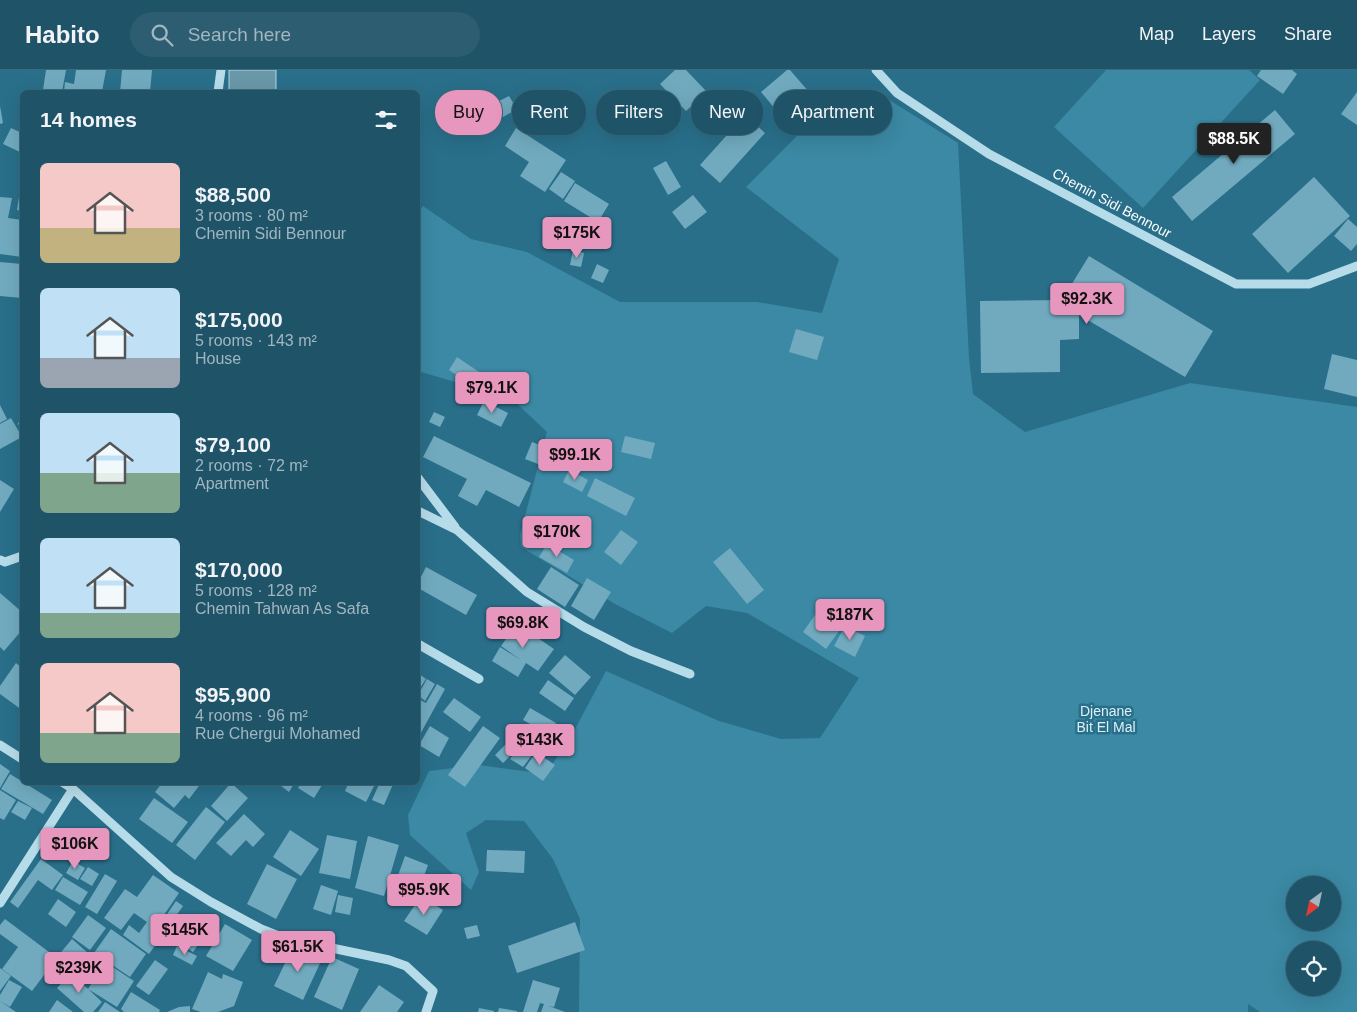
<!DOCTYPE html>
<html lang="en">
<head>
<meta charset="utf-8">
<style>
	body { margin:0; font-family:Arial,sans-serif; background:#2c5d71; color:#f1f3f6; height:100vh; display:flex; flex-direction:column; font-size:19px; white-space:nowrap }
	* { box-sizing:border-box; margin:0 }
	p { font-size:16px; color:#a1b6c0 }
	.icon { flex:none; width:28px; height:28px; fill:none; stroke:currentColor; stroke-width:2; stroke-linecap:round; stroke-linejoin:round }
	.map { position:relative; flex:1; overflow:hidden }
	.sheet { position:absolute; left:20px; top:20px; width:400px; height:695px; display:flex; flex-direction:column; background:#1f5368; border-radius:8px; box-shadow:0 5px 20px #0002,0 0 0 1px #3c697c }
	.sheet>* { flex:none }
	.hud { position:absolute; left:435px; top:20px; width:475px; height:45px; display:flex; gap:10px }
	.needle { width:32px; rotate:213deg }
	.controls { position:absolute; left:1286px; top:806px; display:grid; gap:10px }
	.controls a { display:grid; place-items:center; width:55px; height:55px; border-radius:50%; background:#1f5368; box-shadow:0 5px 20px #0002,0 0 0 1px #3c697c; font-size:25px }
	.price { position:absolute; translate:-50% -42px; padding:0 11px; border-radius:5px; background:#e797bd; color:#111; font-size:16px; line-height:32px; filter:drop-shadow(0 1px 2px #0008) }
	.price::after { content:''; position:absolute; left:50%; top:30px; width:15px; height:11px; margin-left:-8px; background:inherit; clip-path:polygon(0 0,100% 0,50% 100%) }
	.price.on { background:#222; color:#fff }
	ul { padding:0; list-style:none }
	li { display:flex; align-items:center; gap:15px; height:125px; padding:0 20px }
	li span { display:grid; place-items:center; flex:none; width:140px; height:100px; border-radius:8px; color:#555 }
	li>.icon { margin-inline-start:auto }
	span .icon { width:60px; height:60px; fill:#fffc; stroke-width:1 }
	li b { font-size:21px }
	h2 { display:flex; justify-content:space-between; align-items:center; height:60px; padding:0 20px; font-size:21px }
	.pill { padding:0 18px; border-radius:22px; background:#1f5368; box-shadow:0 5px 20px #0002,0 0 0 1px #3c697c; font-size:18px; line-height:45px }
	.pill.on { background:#e797bd; color:#111 }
	header { display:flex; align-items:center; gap:30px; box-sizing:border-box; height:70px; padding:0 25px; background:#1f5368; border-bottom:1px solid #3c697c }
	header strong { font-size:24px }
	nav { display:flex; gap:28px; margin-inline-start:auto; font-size:18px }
	.search { width:350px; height:45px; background:#2c5d71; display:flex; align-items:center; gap:12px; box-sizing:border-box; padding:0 18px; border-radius:28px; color:#a1b6c0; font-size:19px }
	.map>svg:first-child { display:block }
	.green { fill:#3b89a4; fill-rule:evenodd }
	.water { fill:#6a98a8; stroke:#acdae9 }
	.building { fill:#71aabf }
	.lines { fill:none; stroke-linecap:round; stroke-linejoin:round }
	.minor { stroke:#b7dce9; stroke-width:9 }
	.labels { text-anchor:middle; stroke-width:5; stroke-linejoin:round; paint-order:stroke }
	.street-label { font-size:14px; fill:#fff; stroke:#296f8a }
	.park-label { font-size:14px; fill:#dbf0f7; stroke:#296f8a }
</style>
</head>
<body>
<header>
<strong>Habito</strong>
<div class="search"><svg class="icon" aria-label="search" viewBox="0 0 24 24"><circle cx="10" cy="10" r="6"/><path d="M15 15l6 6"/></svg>Search here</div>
<nav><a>Map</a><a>Layers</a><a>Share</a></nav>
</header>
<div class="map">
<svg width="1357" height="942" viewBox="0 0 1357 942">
	<rect width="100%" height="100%" fill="#296f8a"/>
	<!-- green -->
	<path class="green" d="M1106 0H1249L1260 10 1143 138 1054 57Z
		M883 26 958 73 969 288 973 324 1025 362 1190 313 1357 337V942H1260L1248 934V942H579L580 849 553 789 524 751 486 750 466 763 479 802 471 820 410 765 408 745 429 701 479 695 546 704 574 661 606 601 719 651 781 669 820 668 859 608 747 543 706 536 672 563 615 534 521 477 520 465 547 362 512 329 418 301V143L423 136 471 169 527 182 620 232H757L822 243 839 189 746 117 829 34ZM1295 815H1332V852H1295ZM1295 880H1332V918H1295Z"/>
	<!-- water -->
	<path class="water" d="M229 0H276V22H229Z"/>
	<!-- building -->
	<path class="building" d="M46 0H66L62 22 43 20Z
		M76 0H106L102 22H64L65 12 74 14Z
		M122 0H152L150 22H120Z
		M675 0H686L707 22 686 41 660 14Z
		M787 0H790L815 29 787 53 761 22Z
		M1261 0H1292L1297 4 1283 24 1257 6Z
		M1357 22V55L1341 44Z
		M724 25 738 42 728 50 714 34Z
		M509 26 517 39 503 47 495 33Z
		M0 36 3 53 0 54Z
		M1275 40 1295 64 1192 151 1172 127Z
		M745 45 765 63 720 113 700 95Z
		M11 58 22 63V83L3 74Z
		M516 58 566 90 545 122 520 106 529 92 505 76Z
		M666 91 681 117 668 125 653 98Z
		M561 102 575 111 563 129 549 119Z
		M1314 107 1350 146 1288 203 1252 164Z
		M575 113 609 134 598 152 564 131Z
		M21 114H22V141L17 140Z
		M693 125 707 142 685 159 672 142Z
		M0 127 12 128 8 148 22 150V187L0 184Z
		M1348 149 1357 157V174L1351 181 1334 166Z
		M573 180 584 183 581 197 570 195Z
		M1089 186 1213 261 1185 307 1079 245V269L1060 270V302L981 303 980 231 1062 230Z
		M0 192 22 194V228L0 226Z
		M597 194 609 200 603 213 591 208Z
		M796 259 824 267 817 290 789 282Z
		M1332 284 1357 290V327L1324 319Z
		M457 287 482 304 474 317 449 300Z
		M484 331 508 343 501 357 477 345Z
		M0 335 7 349 0 353Z
		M434 342 445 347 440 357 429 352Z
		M11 348 22 367 0 379V354Z
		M22 351V365L18 353Z
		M434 366 531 413 519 437 486 420 477 436 458 426 467 409 423 387Z
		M625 366 655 373 651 389 621 382Z
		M532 372 563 384 556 401 525 389Z
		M569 400 588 410 582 422 563 412Z
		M595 408 635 428 626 446 587 426Z
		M0 410 14 419 0 442Z
		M621 460 638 472 621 495 604 482Z
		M547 474 574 490 567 503 539 487Z
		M730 478 764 520 747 534 713 492Z
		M426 497 477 525 466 545 418 518V513Z
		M551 497 579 515 565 537 537 519Z
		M587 508 611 522 594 550 571 536Z
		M0 523 22 542V560L4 581 0 577Z
		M523 545 538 556 532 564 554 579 538 601 526 593 518 607 492 591 500 577 521 590 501 576Z
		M815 545 839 561 826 579 803 562Z
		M845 556 865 566 855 587 834 576Z
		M565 585 591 607 575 625 549 603Z
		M16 593 22 598V640L0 624V616Z
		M418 603 426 609 418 621Z
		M427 609 435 614 425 631 418 625Z
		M548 610 574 628 565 641 539 623Z
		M437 614 445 619 418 668V629L426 633Z
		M454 628 481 647 470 662 443 642Z
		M530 638 556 653 550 665 523 650Z
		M430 656 449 668 439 687 419 675Z
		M483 656 500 668 465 717 448 705Z
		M522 672 535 681 523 697 510 689Z
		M506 674 514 682 503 693 495 685Z
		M536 682 555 695 543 711 525 698Z
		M0 694 10 701 0 718Z
		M10 704 52 730 43 744 1 719Z
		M163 712H202L189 729 185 725 174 738 155 722Z
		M276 712H295L289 722Z
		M302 712H324L314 728 298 718Z
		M349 712H376L366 732 345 721Z
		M380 712H394L384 735 372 730Z
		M231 713 248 728 227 751 211 736Z
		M0 720 16 730 4 750 0 748Z
		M154 728 188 752 172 773 139 749Z
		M18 731 32 738 25 750 11 742Z
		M206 737 225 752 195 790 176 775Z
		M244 744 265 764 253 777 246 770 231 786 216 773Z
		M290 760 319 779 301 806 273 787Z
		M327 765 357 771 350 809 319 803Z
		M368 766 399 775 384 826 355 818Z
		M487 780 525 781 524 803 486 801Z
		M405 786 428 795 415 830 392 822Z
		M41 789 63 805 52 820 38 810 18 838 10 832Z
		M73 791 85 798 78 810 66 803Z
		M267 794 297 809 276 849 247 834Z
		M88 797 99 804 92 816 80 809Z
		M105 804 117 811 97 844 85 837Z
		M153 805 179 823 155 858 157 859 176 831 183 836 149 884 123 865 129 855 139 863 147 852 134 843 121 860 104 848 125 819 137 827Z
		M63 807 88 822 80 835 55 820Z
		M428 807H461V824H428Z
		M321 815 338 821 331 845 313 839Z
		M338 825 353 828 350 845 335 842Z
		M421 826 443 840 427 865 404 851Z
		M58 829 76 842 66 857 48 844Z
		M88 845 106 858 90 880 72 867Z
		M5 849 57 888 32 921 2 899 18 877 0 864V855Z
		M575 852 585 880 517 903 508 876Z
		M225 854 252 870 233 901 206 886Z
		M477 855 480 866 467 869 464 858Z
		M191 857 204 866 193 882 180 873Z
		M111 859 146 884 130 907 94 883Z
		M72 869 88 883 73 900 58 886Z
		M177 876 197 886 192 895 173 885Z
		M293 876 322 889 303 930 274 916Z
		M332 887 359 899 342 940 314 927Z
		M155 890 168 899 149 925 136 916Z
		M105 892 134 911 117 937 88 919Z
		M0 898 11 906 0 921Z
		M208 902 222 909 223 904 243 912 234 936 218 942H201L192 939Z
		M71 903 102 932 93 942H84L57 918Z
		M9 910 22 917 10 937 0 931V925Z
		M533 910 560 918 554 937 549 936 565 942H541L544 934 540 933 537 942H523Z
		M379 915 404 932 397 942H360Z
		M131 922 160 940 159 942H124L121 939Z
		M57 930 73 942H49Z
		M0 931 16 942H0Z
		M105 932 120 942H98Z
		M190 936V942H167L179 937Z
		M479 938 494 941V942H478Z
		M499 938 517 941V942H498Z"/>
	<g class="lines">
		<!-- minor -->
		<path class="minor" d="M876 0 897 23 989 84 1236 214H1309L1357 196
			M218 22 221 0
			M418 408 455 457
			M418 441 457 460 527 522 584 557 631 581 690 604
			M0 490 5 492 22 486
			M418 574 479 609
			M0 675 22 689
			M62 712 73 719 171 807 211 832 261 859 284 868 389 890 406 896 433 921 426 942
			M0 833 73 719"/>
	</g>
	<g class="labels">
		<!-- street labels -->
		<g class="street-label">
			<text transform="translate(1112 133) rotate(28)" y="5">Chemin Sidi Bennour</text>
		</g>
		<!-- park labels -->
		<g class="park-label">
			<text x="1106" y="646">Djenane<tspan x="1106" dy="16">Bit El Mal</tspan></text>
		</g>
	</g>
</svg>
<div class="controls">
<a><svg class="needle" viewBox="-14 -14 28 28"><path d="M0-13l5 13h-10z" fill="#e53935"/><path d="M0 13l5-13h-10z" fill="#a1b6c0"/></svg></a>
<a><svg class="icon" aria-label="locate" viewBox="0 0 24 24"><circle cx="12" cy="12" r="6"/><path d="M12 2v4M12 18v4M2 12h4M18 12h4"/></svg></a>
</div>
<b class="price on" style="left:1234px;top:95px">$88.5K</b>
<b class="price" style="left:577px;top:189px">$175K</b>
<b class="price" style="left:1087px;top:255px">$92.3K</b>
<b class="price" style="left:492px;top:344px">$79.1K</b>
<b class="price" style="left:575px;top:411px">$99.1K</b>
<b class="price" style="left:557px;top:488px">$170K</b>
<b class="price" style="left:850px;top:571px">$187K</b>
<b class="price" style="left:523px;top:579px">$69.8K</b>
<b class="price" style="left:540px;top:696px">$143K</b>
<b class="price" style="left:75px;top:800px">$106K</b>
<b class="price" style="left:424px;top:846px">$95.9K</b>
<b class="price" style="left:185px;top:886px">$145K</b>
<b class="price" style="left:298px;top:903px">$61.5K</b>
<b class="price" style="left:79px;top:924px">$239K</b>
<div class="hud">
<a class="pill on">Buy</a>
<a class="pill">Rent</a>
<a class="pill">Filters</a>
<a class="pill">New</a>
<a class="pill">Apartment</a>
</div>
<section class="sheet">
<h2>14 homes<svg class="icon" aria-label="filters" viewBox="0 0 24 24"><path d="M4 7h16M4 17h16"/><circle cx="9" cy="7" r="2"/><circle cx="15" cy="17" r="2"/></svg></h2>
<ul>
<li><span style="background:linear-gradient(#f6c9c9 65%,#c2b280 0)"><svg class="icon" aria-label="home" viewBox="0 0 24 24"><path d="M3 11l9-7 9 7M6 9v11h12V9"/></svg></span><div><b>$88,500</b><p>3 rooms · 80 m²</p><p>Chemin Sidi Bennour</p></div></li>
<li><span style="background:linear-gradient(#bfe0f5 70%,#9aa5b1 0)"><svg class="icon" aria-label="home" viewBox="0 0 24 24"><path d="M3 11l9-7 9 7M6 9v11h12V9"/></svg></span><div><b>$175,000</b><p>5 rooms · 143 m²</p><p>House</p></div></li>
<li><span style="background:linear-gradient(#bfe0f5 60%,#7fa58c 0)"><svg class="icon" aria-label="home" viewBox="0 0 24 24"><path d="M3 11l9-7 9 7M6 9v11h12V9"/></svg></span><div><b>$79,100</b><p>2 rooms · 72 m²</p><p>Apartment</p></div></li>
<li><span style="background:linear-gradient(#bfe0f5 75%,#7fa58c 0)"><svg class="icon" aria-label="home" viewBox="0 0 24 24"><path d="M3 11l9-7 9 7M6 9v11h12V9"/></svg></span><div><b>$170,000</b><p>5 rooms · 128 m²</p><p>Chemin Tahwan As Safa</p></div></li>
<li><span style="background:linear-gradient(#f6c9c9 70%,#7fa58c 0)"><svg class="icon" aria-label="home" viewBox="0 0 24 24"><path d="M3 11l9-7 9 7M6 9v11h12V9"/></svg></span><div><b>$95,900</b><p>4 rooms · 96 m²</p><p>Rue Chergui Mohamed</p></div></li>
</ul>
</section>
</div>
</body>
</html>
